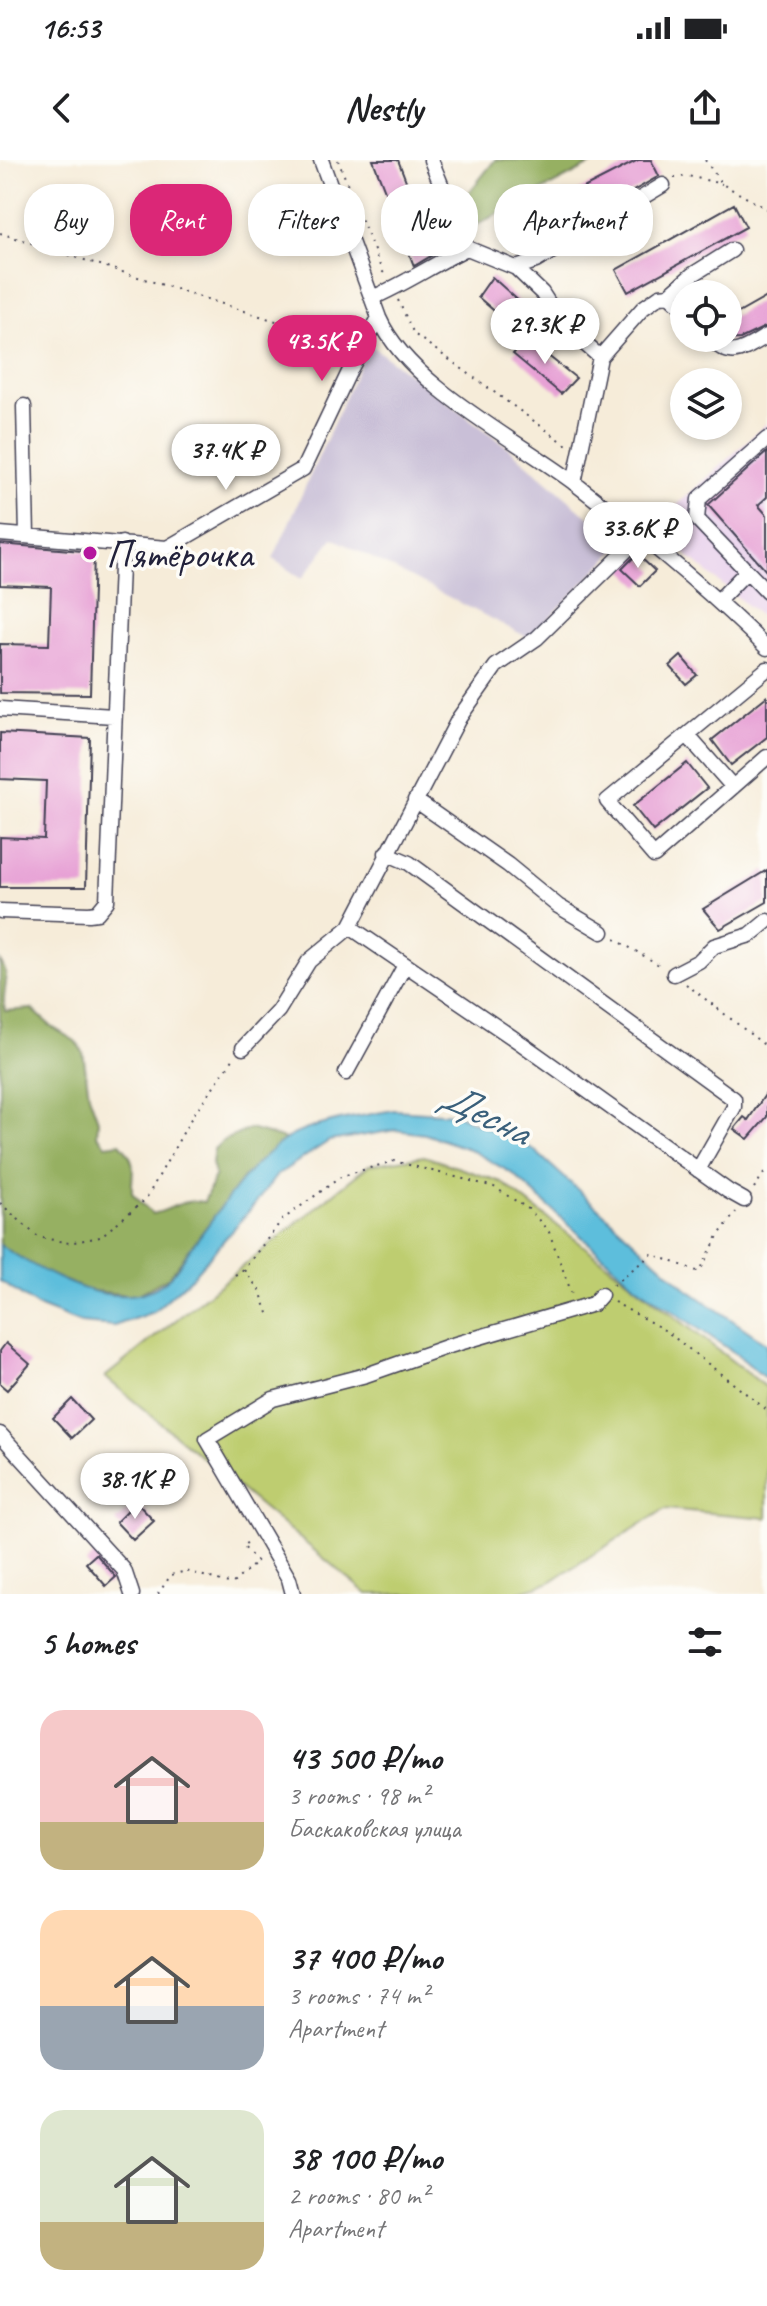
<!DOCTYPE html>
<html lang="en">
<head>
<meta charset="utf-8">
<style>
	body { margin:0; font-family:Caveat,sans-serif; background:#f6f6f6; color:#202124; height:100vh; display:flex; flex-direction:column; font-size:30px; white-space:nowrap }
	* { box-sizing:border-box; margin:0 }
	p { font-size:26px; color:#757577 }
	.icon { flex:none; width:44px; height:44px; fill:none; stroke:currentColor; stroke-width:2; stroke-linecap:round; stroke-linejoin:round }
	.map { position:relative; height:1434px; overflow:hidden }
	.sheet { display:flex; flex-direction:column; background:#fff; flex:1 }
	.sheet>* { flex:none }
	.guide { position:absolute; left:24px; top:24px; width:720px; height:72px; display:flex; gap:16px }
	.buttons { position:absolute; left:670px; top:120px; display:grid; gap:16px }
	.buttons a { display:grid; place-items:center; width:72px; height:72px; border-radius:50%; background:#fff; box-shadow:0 4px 12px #0003; font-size:40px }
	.price { position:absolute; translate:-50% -68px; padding:0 18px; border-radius:28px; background:#fff; color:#222; font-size:26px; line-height:52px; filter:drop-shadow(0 2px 4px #0008) }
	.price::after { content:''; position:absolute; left:50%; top:48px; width:24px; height:18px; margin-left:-12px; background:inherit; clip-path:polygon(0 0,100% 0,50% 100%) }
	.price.selected { background:#db2777; color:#fff }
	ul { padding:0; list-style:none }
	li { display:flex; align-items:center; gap:24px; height:200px; padding:0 40px }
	li span { display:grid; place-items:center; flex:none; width:224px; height:160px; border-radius:24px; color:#555 }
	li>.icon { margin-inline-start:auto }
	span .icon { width:96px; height:96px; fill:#fffc; stroke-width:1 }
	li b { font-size:34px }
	h2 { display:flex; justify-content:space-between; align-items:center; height:96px; padding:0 40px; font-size:34px }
	.tag { padding:0 28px; border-radius:32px; background:#fff; box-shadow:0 4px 12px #0003; font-size:28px; line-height:72px }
	.tag.selected { background:#db2777; color:#fff }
	.status { display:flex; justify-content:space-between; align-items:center; height:56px; padding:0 40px; background:#fff; direction:ltr }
	.status svg { height:22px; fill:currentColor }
	header { display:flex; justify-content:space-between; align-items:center; height:104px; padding:0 40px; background:#fff; font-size:36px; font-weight:700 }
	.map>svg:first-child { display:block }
	.built { fill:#e9d2ed }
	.industrial { fill:#c9bfd7 }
	.green { fill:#becd70; stroke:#707856; stroke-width:2 }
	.forest { fill:#96b062; stroke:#5c694e; stroke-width:2 }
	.water { fill:#5dbedc; stroke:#40708c; stroke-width:2 }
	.building { fill:#e7a1d5 }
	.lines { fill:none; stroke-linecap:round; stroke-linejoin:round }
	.minor-casing { stroke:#424053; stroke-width:17 }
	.path { stroke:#424053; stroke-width:2; stroke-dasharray:2 6; stroke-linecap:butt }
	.minor { stroke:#fff; stroke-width:14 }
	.poi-dot { fill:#b5179e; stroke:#fdfcf7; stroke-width:3 }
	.labels { text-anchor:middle; stroke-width:7; stroke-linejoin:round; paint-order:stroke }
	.poi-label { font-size:40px; fill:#22223b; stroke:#fdfcf7; text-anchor:start }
	.water-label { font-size:42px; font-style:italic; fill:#3a607b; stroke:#fdfcf7 }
</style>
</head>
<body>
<div class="status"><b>16:53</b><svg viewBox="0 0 49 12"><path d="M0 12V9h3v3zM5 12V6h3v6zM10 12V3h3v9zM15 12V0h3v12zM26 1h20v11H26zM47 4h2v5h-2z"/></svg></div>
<header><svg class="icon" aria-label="back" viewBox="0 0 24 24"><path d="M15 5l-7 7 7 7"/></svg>Nestly<svg class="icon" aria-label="share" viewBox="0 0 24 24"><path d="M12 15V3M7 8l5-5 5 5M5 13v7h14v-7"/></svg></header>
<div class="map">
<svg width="767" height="1434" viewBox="0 0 767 1434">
	<rect width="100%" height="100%" fill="#fdfcf7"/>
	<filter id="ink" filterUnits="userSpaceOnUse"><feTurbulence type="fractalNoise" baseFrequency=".0125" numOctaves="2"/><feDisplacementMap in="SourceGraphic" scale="16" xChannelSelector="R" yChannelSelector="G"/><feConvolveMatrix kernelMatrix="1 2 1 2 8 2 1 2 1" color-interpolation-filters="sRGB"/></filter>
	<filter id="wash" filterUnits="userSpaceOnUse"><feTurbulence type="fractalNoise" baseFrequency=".006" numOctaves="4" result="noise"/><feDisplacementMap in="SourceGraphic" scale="32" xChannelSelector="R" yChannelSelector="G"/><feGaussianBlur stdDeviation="1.8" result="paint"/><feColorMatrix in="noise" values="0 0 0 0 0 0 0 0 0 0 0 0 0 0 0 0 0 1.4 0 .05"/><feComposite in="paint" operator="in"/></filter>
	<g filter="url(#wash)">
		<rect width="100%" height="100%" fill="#f6ecd9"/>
		<!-- built -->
		<path class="built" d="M767 263V462L653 367Z"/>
		<!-- industrial -->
		<path class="industrial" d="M369 184 505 285 621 385 529 478 333 378 302 419 273 399Z"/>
		<!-- green -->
		<path class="green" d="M424 996 501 1022 767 1228V1358L665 1349 548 1423 513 1434H367L105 1217 369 1005Z"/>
		<!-- forest -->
		<path class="forest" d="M495 0H600L469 69 456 49Z
			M0 801C13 819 0 832 5 851L32 849 52 867 75 881 83 892 89 935 98 960 97 975 106 985 120 983C139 1003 131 1009 132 1033L152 1054C173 1050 180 1038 204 1042L215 1016 212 1003 214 989 224 980 250 969 285 979 243 1018 169 1117 135 1136 87 1130 38 1110 0 1085Z"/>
		<!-- water -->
		<path class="water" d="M394 950 456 954 533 989 687 1129 767 1184V1220L739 1196 636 1126 513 1014 469 989 425 974 396 970 329 981 277 1015 254 1045 192 1117 153 1152 114 1166 81 1163 37 1146 0 1121V1085C43 1113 125 1163 171 1116 179 1107 185 1096 192 1086 220 1050 245 1008 283 981 308 963 363 956 394 950Z"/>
		<g id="blocks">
			<!-- building -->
			<path class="building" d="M373 0H398L434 94 414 106Z
				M638 0H651L659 16 541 84 527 57Z
				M734 44 746 67 628 132 616 110Z
				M492 117 541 161 527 179 478 137Z
				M767 137V166L740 179 728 180V159Z
				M527 179 576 218 561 234 513 194Z
				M767 292V337L758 345 767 355V412L708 345Z
				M0 384 94 392 90 534 0 533V484L49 485 51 427 0 425Z
				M637 394 655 411 640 426 622 409Z
				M681 496 697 515 686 524 670 506Z
				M767 536V577L731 605 712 580Z
				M0 573 90 578 86 727H0V677L44 679 46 621 0 619Z
				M687 603 707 628 653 671 633 646Z
				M767 710V742L720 769 703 749Z
				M767 932V957L748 979 734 969 744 957 748 960Z
				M6 1183 30 1204 7 1230 0 1224V1191Z
				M72 1239 91 1260 72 1278 53 1258Z
				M136 1342 154 1361 133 1380 116 1362Z
				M96 1394 116 1417 106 1426 86 1403Z"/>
		</g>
	</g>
	<g filter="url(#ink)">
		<use href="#blocks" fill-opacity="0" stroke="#424053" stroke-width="2"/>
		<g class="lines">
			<defs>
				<path id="minor" d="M321 0 379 158C409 226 518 280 577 325 643 376 708 429 767 488
					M431 0 467 88
					M516 108 542 133 562 164 600 197
					M669 135 692 115 732 90
					M372 138C405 124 434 104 467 88L516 108 536 101 663 25
					M710 178C731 202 743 189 767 176
					M24 246 27 376
					M767 279 699 339 697 359 767 432
					M574 323 600 197 643 148 660 136 669 135 684 149
					M0 374 167 388 303 309 351 208 379 158
					M719 440 747 411
					M767 509 607 641 654 696 767 597
					M0 549 114 556
					M687 575 733 627
					M415 640 508 705 558 746 602 772
					M386 693 409 703 734 939V947L698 1010
					M0 751 89 754 97 753 107 741 122 383
					M350 767 522 884 728 1031 744 1040
					M674 814 699 801 714 786 750 775 767 761
					M243 888 278 851 309 801 350 767 459 558 496 506 537 478 640 377
					M346 913 405 805
					M0 1274 124 1410 132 1434
					M293 1434 289 1419 207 1279 273 1239 366 1215 449 1186 593 1144 601 1135"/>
			</defs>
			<!-- minor casing -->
			<use href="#minor" class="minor-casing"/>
			<!-- path -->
			<path class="path" d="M338 0 382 111 387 116
				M705 0 722 24 767 49
				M674 18 688 16 722 24
				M0 73 304 170 351 174 355 172
				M398 140 414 174 567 285
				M135 403 168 402
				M615 779 661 806
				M686 824 767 887
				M754 1028 767 1009
				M0 1043 38 1077 69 1083 100 1077 146 1039 193 955 234 898
				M244 1110 260 1131 269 1156
				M235 1115 244 1109 282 1060 342 1016 394 1001 494 1027 530 1050 549 1072 573 1137
				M613 1125 652 1094 697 1111 702 1107 718 1076 736 1052
				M614 1142 666 1171 767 1250
				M158 1434 171 1415 186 1411 232 1424 257 1402 243 1386 250 1380"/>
			<!-- minor -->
			<use href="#minor" class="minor"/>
		</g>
	</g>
	<!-- markers -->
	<circle class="poi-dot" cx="90" cy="393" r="8"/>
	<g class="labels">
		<!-- poi labels -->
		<g class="poi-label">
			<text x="106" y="407">Пятёрочка</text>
		</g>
		<!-- water labels -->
		<g class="water-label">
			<text transform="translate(486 952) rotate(26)" y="15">Десна</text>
		</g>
	</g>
</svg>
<div class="buttons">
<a><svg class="icon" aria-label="locate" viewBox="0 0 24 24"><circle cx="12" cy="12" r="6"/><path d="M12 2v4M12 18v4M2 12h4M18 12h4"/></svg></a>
<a><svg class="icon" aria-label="layers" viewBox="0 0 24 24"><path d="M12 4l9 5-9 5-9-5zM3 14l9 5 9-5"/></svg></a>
</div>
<b class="price" style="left:545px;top:206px">29.3K ₽</b>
<b class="price selected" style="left:322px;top:223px">43.5K ₽</b>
<b class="price" style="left:226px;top:332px">37.4K ₽</b>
<b class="price" style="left:638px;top:410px">33.6K ₽</b>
<b class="price" style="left:135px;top:1361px">38.1K ₽</b>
<div class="guide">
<a class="tag">Buy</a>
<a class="tag selected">Rent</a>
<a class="tag">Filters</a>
<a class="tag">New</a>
<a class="tag">Apartment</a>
</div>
</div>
<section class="sheet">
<h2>5 homes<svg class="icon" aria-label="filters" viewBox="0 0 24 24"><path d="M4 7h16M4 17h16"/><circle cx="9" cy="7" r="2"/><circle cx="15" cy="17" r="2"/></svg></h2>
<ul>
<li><span style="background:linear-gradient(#f6c9c9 70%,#c2b280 0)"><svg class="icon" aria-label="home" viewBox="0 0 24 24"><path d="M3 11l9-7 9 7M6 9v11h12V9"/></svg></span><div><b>43 500 ₽/mo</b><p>3 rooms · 98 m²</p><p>Баскаковская улица</p></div></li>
<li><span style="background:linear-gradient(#ffd9b3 60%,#9aa5b1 0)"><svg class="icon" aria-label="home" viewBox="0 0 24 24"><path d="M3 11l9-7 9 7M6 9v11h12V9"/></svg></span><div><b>37 400 ₽/mo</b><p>3 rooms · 74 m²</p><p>Apartment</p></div></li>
<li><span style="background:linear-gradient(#dfe7d0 70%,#c2b280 0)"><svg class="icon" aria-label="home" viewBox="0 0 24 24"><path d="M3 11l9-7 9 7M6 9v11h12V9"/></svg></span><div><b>38 100 ₽/mo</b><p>2 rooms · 80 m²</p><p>Apartment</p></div></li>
</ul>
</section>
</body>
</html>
